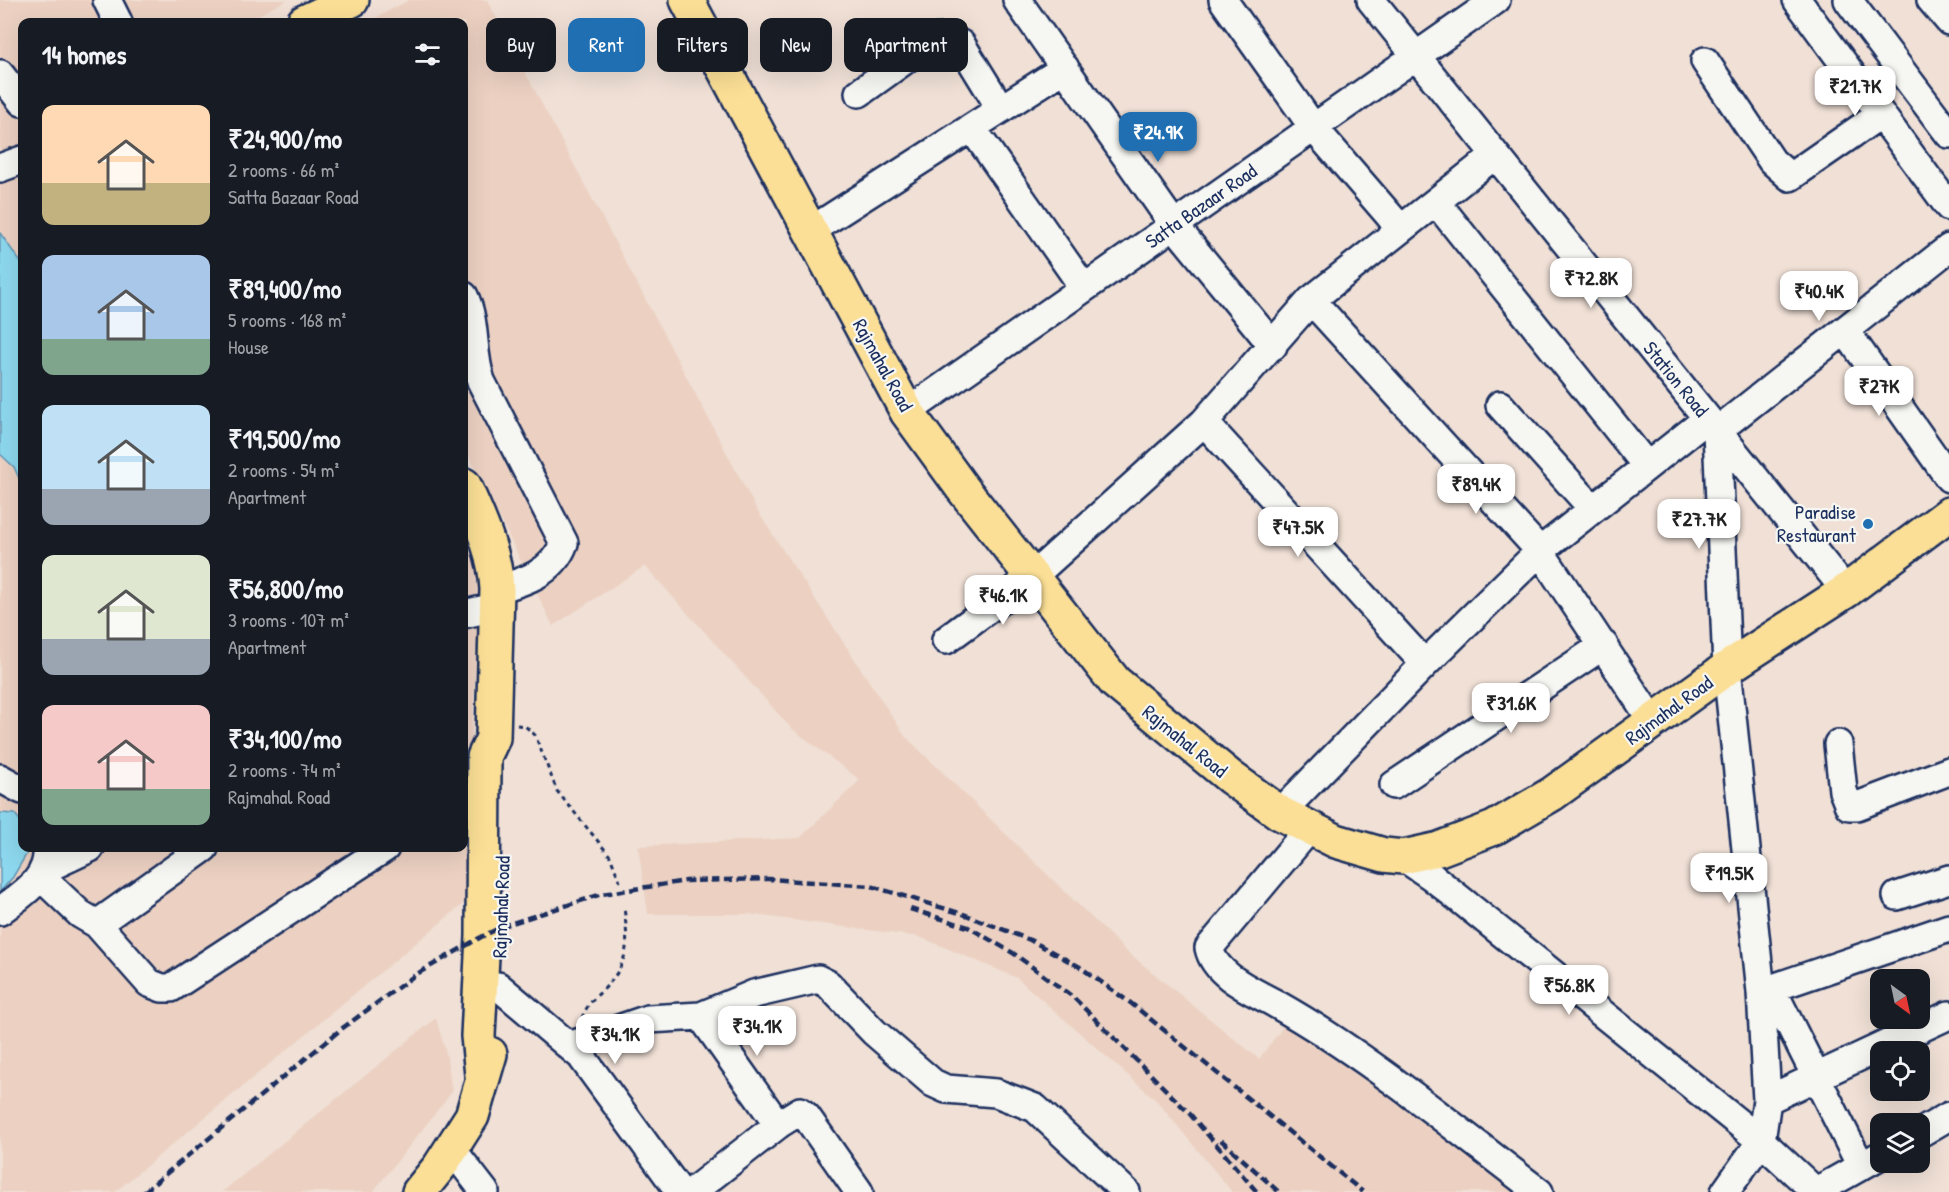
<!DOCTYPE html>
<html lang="en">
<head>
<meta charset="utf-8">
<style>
	body { margin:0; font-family:"Patrick Hand",sans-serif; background:#20242c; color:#f1f3f6; height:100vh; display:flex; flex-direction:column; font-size:22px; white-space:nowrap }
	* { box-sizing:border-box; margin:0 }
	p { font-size:20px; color:#9ea1a6 }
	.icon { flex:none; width:33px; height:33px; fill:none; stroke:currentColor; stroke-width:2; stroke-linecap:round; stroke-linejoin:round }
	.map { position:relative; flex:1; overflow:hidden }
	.panel { position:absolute; left:18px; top:18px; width:450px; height:834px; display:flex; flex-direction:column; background:#171b24; border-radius:12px; box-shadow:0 6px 24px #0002 }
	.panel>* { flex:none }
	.hud { position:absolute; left:486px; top:18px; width:570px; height:54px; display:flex; gap:12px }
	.needle { width:39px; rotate:147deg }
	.controls { position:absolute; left:1870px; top:969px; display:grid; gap:12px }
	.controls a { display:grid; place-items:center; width:60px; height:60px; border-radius:12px; background:#171b24; box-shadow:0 6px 24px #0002; font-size:30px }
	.price { position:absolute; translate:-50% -51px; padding:0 14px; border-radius:12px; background:#fff; color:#222; font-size:20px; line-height:39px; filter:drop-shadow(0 2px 3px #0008) }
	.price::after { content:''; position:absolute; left:50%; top:36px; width:18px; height:14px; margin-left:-9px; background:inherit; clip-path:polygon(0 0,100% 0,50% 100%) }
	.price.active { background:#1f6fb2; color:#fff }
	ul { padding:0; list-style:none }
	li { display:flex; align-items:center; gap:18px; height:150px; padding:0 24px }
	li span { display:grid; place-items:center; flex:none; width:168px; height:120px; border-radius:12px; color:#555 }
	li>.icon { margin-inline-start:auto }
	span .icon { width:72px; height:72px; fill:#fffc; stroke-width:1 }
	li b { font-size:26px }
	h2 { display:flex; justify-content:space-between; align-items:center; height:72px; padding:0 24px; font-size:26px }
	.chip { padding:0 21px; border-radius:12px; background:#171b24; box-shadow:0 6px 24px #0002; font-size:21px; line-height:54px }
	.chip.active { background:#1f6fb2; color:#fff }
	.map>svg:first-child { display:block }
	.built { fill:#ecd1c2 }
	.water { fill:#8dd8ee; stroke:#5f94b4; stroke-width:1.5 }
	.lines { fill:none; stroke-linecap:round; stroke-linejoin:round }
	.minor-casing { stroke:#1b2f5e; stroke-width:32 }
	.major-casing { stroke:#1b2f5e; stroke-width:38 }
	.path { stroke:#1b2f5e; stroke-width:3; stroke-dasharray:4.5 4.5; stroke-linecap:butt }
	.minor { stroke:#f6f6f2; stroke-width:27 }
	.major { stroke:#fbdf96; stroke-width:33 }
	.rail { stroke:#1b2f5e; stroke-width:4.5; stroke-dasharray:9 4.5; stroke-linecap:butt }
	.poi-dot { fill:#1f6fb2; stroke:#f6f6f2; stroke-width:2 }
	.labels { text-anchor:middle; stroke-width:4.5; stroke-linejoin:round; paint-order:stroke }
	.street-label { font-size:20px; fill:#1b2f5e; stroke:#f6f6f2 }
	.poi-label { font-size:20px; fill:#1b2f5e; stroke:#f6f6f2; text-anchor:end }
</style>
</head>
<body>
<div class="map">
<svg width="1949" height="1192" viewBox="0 0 1949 1192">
	<rect width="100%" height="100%" fill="#f0e0d6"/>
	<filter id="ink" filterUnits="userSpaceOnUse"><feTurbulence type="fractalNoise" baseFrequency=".0167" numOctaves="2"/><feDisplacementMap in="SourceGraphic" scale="12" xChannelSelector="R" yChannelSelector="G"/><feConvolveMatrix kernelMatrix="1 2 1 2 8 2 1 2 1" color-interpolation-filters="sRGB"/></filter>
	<g filter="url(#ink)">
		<!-- built -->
		<path class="built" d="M0 0H287L245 22H22V264L0 233Z
			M409 0H487L758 512 905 736 1125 950 1259 1059 1292 1015 1527 1192H1232L1156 1100 1017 978 920 937 747 914H648L638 846 800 838 860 780 791 728 645 566 553 626 464 446V22H368Z
			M0 454 14 467 22 485V823L15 814 0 813Z
			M464 514 482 572 472 726 468 900 115 1192H0V892L13 877 30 848H464Z
			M436 1018 447 1057 452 1092 373 1192H222Z"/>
		<!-- water -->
		<path class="water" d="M0 233 22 264V485L14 467 0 454Z
			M0 813 15 814 22 823V848H30L13 877 0 892Z"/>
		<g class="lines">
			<defs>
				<path id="minor" d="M107 0 118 22
					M1017 0 1174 225 1273 346
					M1223 0 1313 127 1401 229
					M1371 0 1846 591
					M1797 0 1949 207
					M1848 0 1949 134
					M1931 0 1949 21
					M1705 61 1772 161 1790 177 1881 114
					M0 74 22 102
					M859 93 934 39 946 38 961 44 1001 109
					M972 128 1084 288
					M0 168 22 160
					M1437 203 1646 465
					M810 231 1065 68
					M464 296C477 324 471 352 481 381L564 543C553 573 524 582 497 589
					M1311 300 1540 551 1653 722
					M1845 330 1949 478
					M1500 405 1593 509
					M907 412 1496 0
					M1204 422 1425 664
					M464 614 495 607
					M946 640 1033 576 1204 422 1311 300 1495 155
					M1838 744 1843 791 1849 806H1857L1949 771
					M0 778 22 790
					M1394 785 1604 645
					M1280 813 1425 664 1540 551 1707 419
					M1309 829 1209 948C1215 976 1253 991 1276 1004 1370 1057 1453 1127 1539 1192
					M1403 857 1431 876 1761 1141 1816 1192
					M43 870 90 848
					M40 876 80 914 97 924 149 983 162 988H171L385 848
					M1897 896 1949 879
					M0 911C22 894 50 879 47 848
					M97 924 204 848
					M498 986 581 1056 680 1192
					M1772 989 1861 1166
					M1761 992 1949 928
					M701 1016 778 1125
					M569 1046 648 1019 701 1016 754 994 818 979 828 984 874 1032 933 1083 946 1089 996 1093 1035 1108 1126 1192
					M1767 1100 1949 1015
					M1920 1133 1949 1116
					M451 1148 485 1192
					M692 1192 779 1124 800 1111 806 1116 859 1192
					M1725 1192 1761 1141 1767 1100 1761 992 1727 668 1717 431 1949 248
					M1815 1192 1881 1155"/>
				<path id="major" d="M687 0 907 412 963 489 1115 682 1230 777 1280 813 1336 841 1384 855 1403 857 1439 849 1494 828 1552 794 1727 668 1846 591 1949 514
					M304 22 352 0
					M464 485C479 519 495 551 497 589L493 738 484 757 483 936 478 1036 482 1075
					M419 1192 440 1166 472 1116 490 1054"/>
			</defs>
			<!-- minor casing -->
			<use href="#minor" class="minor-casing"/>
			<!-- major casing -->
			<use href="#major" class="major-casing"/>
			<!-- path -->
			<path class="path" d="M517 725 525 726 535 735 557 791 610 856 620 882
				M582 1018C586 1006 595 997 604 989 631 961 628 942 624 907"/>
			<!-- minor -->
			<use href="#minor" class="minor"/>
			<!-- major -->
			<use href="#major" class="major"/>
			<!-- rail -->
			<path class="rail" d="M910 909 968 927 1013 953 1073 997 1189 1113 1257 1192
				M1221 1140 1279 1192
				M144 1192 340 1030 415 975 483 936 503 926 602 894 686 881 769 879 871 886 966 915 1030 940 1080 967 1132 1004 1363 1192"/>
		</g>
	</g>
	<!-- markers -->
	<circle class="poi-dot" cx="1868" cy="524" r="6"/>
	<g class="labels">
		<!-- street labels -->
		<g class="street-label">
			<text transform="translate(1201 206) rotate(-35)" y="7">Satta Bazaar Road</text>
			<text transform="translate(883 365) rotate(61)" y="7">Rajmahal Road</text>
			<text transform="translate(1676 379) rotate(51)" y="7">Station Road</text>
			<text transform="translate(1669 710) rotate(-36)" y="7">Rajmahal Road</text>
			<text transform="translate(1185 741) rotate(39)" y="7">Rajmahal Road</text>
			<text transform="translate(501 907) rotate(-88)" y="7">Rajmahal Road</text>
		</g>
		<!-- poi labels -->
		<g class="poi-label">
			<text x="1856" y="519">Paradise<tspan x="1856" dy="23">Restaurant</tspan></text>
		</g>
	</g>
</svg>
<div class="controls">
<a><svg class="needle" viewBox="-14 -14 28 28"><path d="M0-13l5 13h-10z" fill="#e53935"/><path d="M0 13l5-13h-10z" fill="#9ea1a6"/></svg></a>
<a><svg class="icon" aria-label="locate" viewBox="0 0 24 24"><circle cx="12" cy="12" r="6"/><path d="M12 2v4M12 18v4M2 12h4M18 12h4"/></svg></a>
<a><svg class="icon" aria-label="layers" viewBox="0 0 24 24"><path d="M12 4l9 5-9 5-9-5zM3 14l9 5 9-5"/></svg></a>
</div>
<b class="price" style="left:1855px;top:117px">₹21.7K</b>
<b class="price active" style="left:1158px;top:163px">₹24.9K</b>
<b class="price" style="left:1591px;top:309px">₹72.8K</b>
<b class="price" style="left:1819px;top:322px">₹40.4K</b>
<b class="price" style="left:1879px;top:417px">₹27K</b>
<b class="price" style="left:1476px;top:515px">₹89.4K</b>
<b class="price" style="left:1699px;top:550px">₹27.7K</b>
<b class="price" style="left:1298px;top:558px">₹47.5K</b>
<b class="price" style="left:1003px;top:626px">₹46.1K</b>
<b class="price" style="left:1511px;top:734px">₹31.6K</b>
<b class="price" style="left:1729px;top:904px">₹19.5K</b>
<b class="price" style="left:1569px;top:1016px">₹56.8K</b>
<b class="price" style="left:757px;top:1057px">₹34.1K</b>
<b class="price" style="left:615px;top:1065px">₹34.1K</b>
<div class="hud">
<a class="chip">Buy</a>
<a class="chip active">Rent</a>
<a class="chip">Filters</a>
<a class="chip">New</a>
<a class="chip">Apartment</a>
</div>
<section class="panel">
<h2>14 homes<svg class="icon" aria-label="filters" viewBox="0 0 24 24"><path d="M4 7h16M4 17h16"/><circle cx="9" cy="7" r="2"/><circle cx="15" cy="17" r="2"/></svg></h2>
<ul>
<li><span style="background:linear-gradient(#ffd9b3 65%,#c2b280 0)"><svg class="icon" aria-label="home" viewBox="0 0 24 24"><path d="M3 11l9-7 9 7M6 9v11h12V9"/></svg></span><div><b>₹24,900/mo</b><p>2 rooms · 66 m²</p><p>Satta Bazaar Road</p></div></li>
<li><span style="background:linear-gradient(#a9c7e8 70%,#7fa58c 0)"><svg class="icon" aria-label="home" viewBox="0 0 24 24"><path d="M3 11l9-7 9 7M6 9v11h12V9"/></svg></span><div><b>₹89,400/mo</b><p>5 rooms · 168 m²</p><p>House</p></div></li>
<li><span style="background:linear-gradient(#bfe0f5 70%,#9aa5b1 0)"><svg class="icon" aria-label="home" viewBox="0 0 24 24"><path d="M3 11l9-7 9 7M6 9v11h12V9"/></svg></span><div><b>₹19,500/mo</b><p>2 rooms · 54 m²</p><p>Apartment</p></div></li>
<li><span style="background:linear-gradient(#dfe7d0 70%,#9aa5b1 0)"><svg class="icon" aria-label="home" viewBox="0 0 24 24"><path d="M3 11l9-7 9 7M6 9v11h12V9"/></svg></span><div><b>₹56,800/mo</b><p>3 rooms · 107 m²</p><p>Apartment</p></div></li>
<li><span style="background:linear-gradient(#f6c9c9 70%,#7fa58c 0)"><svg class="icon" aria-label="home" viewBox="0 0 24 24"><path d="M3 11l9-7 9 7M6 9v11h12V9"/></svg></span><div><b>₹34,100/mo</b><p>2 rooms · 74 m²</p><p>Rajmahal Road</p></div></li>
</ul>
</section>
</div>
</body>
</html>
